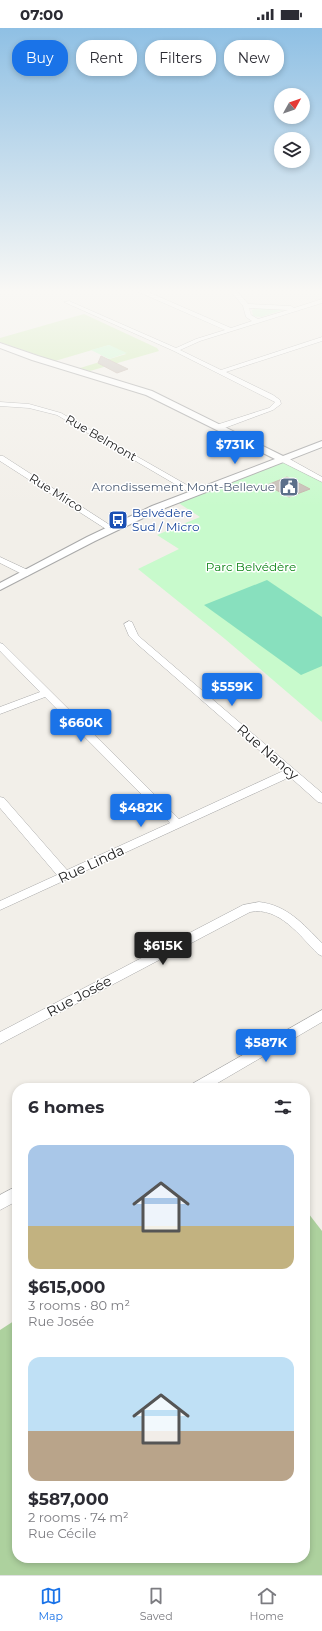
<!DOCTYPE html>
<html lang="en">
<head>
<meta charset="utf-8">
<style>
	body { margin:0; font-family:Montserrat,sans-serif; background:#f2f2f3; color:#2b2b33; height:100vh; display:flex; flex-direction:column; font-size:15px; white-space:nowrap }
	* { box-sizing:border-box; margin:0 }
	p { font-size:13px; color:#7c7c81 }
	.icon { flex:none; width:22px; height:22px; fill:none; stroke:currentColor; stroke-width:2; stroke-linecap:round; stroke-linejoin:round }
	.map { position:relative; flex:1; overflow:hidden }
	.details { position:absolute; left:12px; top:1055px; width:298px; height:480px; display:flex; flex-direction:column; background:#fff; border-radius:16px; box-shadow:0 2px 6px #0003 }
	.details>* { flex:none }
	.guide { position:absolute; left:12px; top:12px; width:298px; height:36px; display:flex; gap:8px }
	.needle { width:26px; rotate:50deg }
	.tools { position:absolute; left:274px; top:60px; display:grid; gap:8px }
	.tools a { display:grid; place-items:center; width:36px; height:36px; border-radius:50%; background:#fff; box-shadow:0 2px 6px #0003; font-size:20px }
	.price { position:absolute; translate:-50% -34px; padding:0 9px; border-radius:4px; background:#1a73e8; color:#fff; font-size:13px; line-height:26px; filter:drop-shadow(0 1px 2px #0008) }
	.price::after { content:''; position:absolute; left:50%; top:24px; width:12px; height:9px; margin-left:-6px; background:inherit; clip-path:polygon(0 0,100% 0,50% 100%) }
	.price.on { background:#222; color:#fff }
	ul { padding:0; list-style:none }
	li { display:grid; align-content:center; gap:8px; height:212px; padding:0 16px }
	li span { display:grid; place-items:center; height:124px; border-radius:12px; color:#555 }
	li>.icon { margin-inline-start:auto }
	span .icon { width:72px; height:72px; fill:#fffc; stroke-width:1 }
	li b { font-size:17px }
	h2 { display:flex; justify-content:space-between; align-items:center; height:48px; padding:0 16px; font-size:17px }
	.chip { padding:0 14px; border-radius:16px; background:#fff; box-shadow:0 2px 6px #0003; font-size:14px; line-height:36px }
	.chip.on { background:#1a73e8; color:#fff }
	.status { display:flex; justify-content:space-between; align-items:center; height:28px; padding:0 20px; background:#fff; direction:ltr }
	.status svg { height:11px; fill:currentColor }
	.tabs { display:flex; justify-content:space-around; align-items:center; height:56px; border-top:1px solid #e1e1e2; background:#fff; font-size:11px; color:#7c7c81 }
	.tabs a { display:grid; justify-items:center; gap:2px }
	.tabs .on { color:#1a73e8 }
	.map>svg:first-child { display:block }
	.grass { fill:#cdebb0 }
	.forest { fill:#add19e }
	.park { fill:#c8facc }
	.pitch { fill:#88e0be }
	.building { fill:#c7bfb8; stroke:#c4b6ab }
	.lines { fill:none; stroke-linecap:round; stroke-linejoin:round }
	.minor-casing { stroke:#a9a9a9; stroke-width:1 }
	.tertiary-casing { stroke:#a9a9a9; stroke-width:2 }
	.minor { fill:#fff; fill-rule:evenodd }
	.tertiary { fill:#fff; fill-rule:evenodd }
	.labels { text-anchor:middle; stroke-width:3; stroke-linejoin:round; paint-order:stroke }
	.far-street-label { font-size:12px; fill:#222; stroke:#fff }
	.far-service-label { font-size:12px; fill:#4e5e75; stroke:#fff; text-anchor:end }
	.far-transit-label { font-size:12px; fill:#164399; stroke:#fff; text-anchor:start }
	.far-park-label { font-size:12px; fill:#0c8416; stroke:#fff }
	.street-label { font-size:14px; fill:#222; stroke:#fff }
</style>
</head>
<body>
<div class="status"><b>07:00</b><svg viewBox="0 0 49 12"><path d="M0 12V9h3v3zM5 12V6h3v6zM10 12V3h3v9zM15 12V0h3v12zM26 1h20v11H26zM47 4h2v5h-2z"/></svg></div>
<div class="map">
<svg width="322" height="1547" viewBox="0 0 322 1547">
	<rect width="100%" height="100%" fill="#f2efe9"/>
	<!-- grass -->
	<path class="grass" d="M84 286 157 320 159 323 90 343 80 340 126 326 109 317 55 333 0 314V310Z"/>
	<!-- forest -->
	<path class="forest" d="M305 1181 322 1203V1547H0V1302L17 1291V1530H305Z"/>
	<!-- park -->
	<path class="park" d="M256 280 281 282H283L261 289 253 288 252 282Z
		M109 317 127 325 109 331 91 322Z
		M283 431 322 452V694L225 611 138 541 179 521 157 507 200 489 174 472Z"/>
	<!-- pitch -->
	<path class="pitch" d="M267 552 322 589V638L301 647 204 577Z"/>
	<!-- building -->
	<path class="building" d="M101 328 128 341 117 345 98 335Z
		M287 449 310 461 289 469 267 457Z"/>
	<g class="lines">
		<defs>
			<path id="minor" d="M132 261H141L231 300 252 293 246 289 243 278 229 261H235L248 276 291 278 294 280 322 271V275L200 313 180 322 221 342 322 309V313L226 344 273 367 280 372 281 376 273 382 222 401H216V397L269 380 275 374 174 323 64 274 69 273 176 320 196 311 225 302ZM249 280 288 282 258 291 251 287Z
				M0 374 29 376 61 385 199 464 195 466H192L57 387 29 380 0 378Z
				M0 428H3L116 501 112 503H109L0 433Z
				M280 429H286L322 449V454L280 433Z
				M0 529 30 543 31 545 27 548 24 547 0 535Z
				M129 593 132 594 138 607 142 611 322 765V775L318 774 290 749 0 882V873L57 847 0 780V769L4 770 67 842 170 795 45 669 0 686V679L40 664 0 623V615L3 616 179 791 283 743 136 615 129 608 124 596Z
				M259 874C287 877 303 896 322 915V928L318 926C300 908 279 878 250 884L0 1016V1004L243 877Z
				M322 982V994L209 1060H190L192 1056Z
				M17 1158V1173L0 1182V1167Z"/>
			<path id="tertiary" d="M0 315 38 328 152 363 283 428 322 413V419L160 482 95 513 0 562V555L87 509 152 478 275 431 146 367 32 332 0 320Z"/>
		</defs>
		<!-- minor casing -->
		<use href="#minor" class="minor-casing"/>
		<!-- tertiary casing -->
		<use href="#tertiary" class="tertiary-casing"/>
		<!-- minor -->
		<use href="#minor" class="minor"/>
		<!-- tertiary -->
		<use href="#tertiary" class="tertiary"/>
	</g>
	<!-- sky -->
	<linearGradient id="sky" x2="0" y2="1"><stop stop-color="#8fc0e4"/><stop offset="0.55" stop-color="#f9f8f5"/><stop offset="1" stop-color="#f9f8f5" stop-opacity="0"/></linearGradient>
	<rect width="322" height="478" fill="url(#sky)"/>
	<!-- icons -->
	<defs>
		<symbol id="civic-square" viewBox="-11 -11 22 22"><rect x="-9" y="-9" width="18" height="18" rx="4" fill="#5c6f8a" stroke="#fff"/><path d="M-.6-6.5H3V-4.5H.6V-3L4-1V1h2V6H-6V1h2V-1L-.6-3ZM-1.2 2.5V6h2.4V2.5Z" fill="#fff"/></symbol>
		<symbol id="bus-square" viewBox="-11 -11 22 22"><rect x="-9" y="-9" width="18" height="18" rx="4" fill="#1a4fb4" stroke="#fff"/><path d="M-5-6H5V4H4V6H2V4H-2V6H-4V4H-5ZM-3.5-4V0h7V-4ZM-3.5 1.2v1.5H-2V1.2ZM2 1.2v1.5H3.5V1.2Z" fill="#fff"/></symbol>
	</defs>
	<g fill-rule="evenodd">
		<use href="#civic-square" x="278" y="448" width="22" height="22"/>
		<use href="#bus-square" x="107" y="481" width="22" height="22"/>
	</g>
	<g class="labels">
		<!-- far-street labels -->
		<g class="far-street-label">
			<text transform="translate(101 410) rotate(30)" y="4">Rue Belmont</text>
			<text transform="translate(56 465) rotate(32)" y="4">Rue Mirco</text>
		</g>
		<!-- far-service labels -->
		<g class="far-service-label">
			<text x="275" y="463">Arondissement Mont-Bellevue</text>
		</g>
		<!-- far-transit labels -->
		<g class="far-transit-label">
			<text x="132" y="489">Belvédère<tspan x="132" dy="14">Sud / Micro</tspan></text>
		</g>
		<!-- far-park labels -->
		<g class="far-park-label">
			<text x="251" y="543">Parc Belvédère</text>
		</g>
		<!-- street labels -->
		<g class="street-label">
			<text transform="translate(268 724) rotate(41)" y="5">Rue Nancy</text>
			<text transform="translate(91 836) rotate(-25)" y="5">Rue Linda</text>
			<text transform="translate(79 968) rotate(-28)" y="5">Rue Josée</text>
		</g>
	</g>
</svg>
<div class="tools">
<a><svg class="needle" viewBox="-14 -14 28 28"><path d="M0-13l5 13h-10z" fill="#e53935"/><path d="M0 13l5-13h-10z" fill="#7c7c81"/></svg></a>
<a><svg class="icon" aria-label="layers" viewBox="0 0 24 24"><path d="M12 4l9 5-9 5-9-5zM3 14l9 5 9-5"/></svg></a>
</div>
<b class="price" style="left:235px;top:437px">$731K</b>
<b class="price" style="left:232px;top:679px">$559K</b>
<b class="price" style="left:81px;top:715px">$660K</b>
<b class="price" style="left:141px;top:800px">$482K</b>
<b class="price on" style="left:163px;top:938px">$615K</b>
<b class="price" style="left:266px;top:1035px">$587K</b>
<div class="guide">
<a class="chip on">Buy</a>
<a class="chip">Rent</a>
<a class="chip">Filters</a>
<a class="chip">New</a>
</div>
<section class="details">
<h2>6 homes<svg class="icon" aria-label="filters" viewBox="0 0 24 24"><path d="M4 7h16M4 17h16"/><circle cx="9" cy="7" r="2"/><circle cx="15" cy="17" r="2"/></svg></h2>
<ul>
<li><span style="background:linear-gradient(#a9c7e8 65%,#c2b280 0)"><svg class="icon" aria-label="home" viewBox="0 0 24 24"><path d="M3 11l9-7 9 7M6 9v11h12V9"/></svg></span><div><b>$615,000</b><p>3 rooms · 80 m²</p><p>Rue Josée</p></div></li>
<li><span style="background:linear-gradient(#bfe0f5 60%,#b9a48a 0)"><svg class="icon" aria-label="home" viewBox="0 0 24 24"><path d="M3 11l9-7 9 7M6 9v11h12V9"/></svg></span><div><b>$587,000</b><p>2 rooms · 74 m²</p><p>Rue Cécile</p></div></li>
</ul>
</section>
</div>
<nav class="tabs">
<a class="on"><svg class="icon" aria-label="map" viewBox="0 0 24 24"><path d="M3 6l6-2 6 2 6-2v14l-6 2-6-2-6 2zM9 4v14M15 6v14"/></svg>Map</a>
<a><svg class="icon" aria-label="saved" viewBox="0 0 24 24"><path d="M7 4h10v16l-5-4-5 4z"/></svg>Saved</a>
<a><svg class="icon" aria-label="home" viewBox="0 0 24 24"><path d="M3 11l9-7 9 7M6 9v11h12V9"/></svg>Home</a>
</nav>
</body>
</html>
